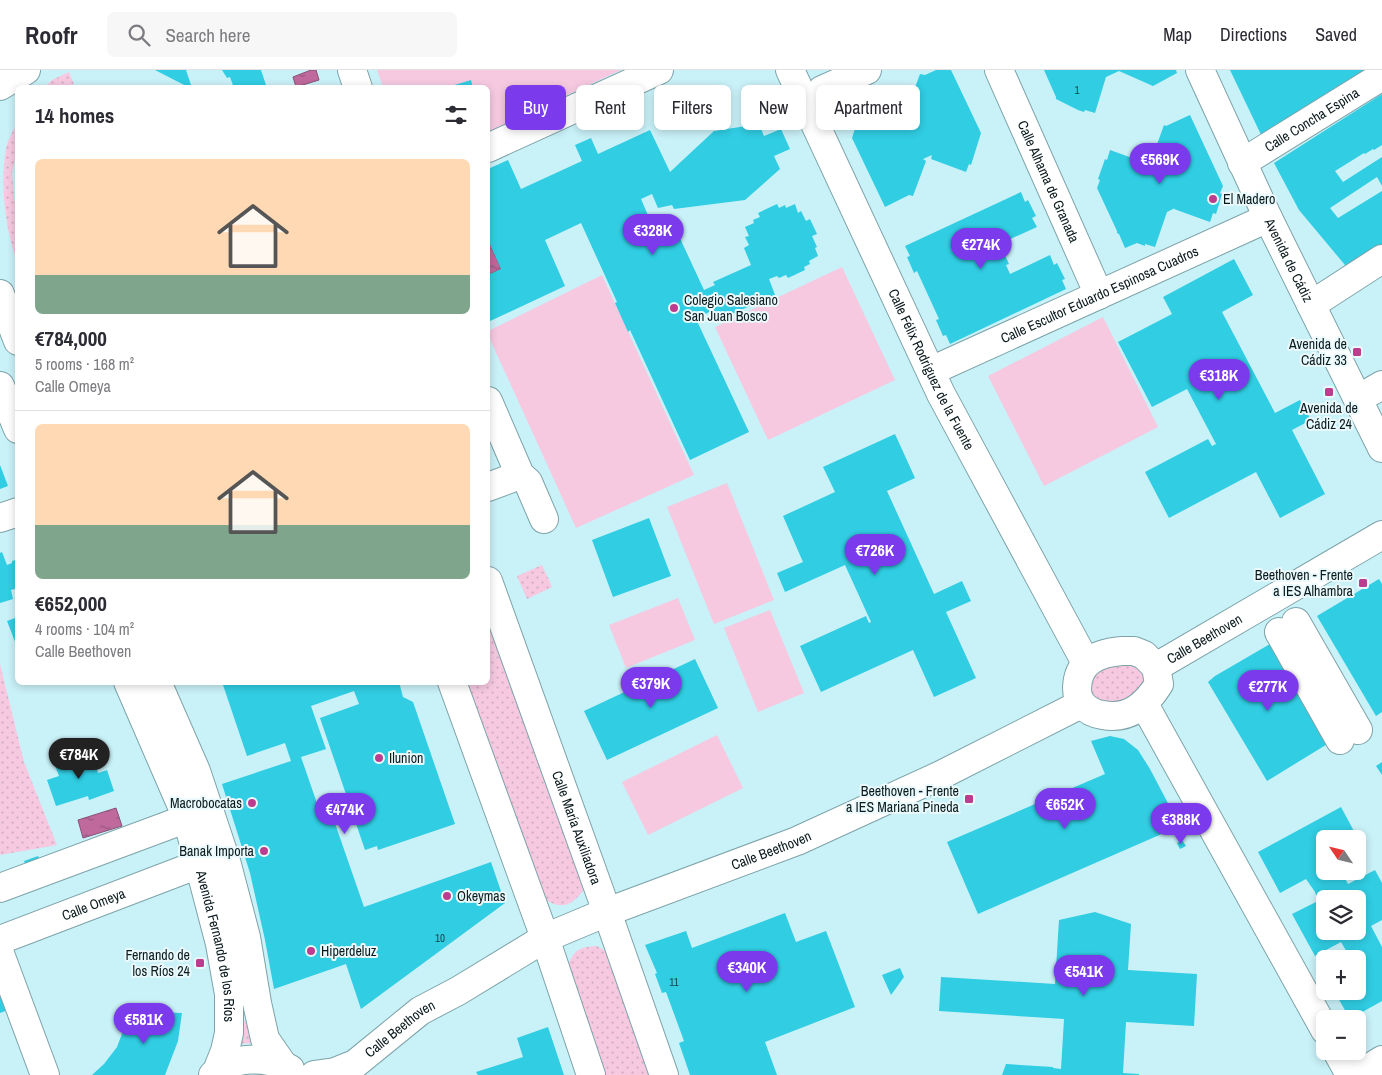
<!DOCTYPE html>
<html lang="en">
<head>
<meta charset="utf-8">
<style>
	body { margin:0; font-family:"Archivo Narrow",sans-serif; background:#f7f7f7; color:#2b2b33; height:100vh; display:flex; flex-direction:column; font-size:19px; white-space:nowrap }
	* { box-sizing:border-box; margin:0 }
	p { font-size:16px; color:#7c7c81 }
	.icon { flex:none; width:28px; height:28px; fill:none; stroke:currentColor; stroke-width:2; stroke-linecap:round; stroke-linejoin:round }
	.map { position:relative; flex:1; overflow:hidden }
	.sheet { position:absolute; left:15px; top:15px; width:475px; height:600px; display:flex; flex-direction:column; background:#fff; border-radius:8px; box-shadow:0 2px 8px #0003 }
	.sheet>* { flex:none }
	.hud { position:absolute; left:505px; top:15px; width:475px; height:45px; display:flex; gap:10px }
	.needle { width:32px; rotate:305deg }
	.tools { position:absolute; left:1316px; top:760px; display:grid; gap:10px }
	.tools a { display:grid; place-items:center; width:50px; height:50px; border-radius:8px; background:#fff; box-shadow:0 2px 8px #0003; font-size:25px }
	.price { position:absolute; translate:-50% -42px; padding:0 11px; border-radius:18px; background:#7c3aed; color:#fff; font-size:16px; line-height:32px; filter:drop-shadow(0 1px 2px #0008) }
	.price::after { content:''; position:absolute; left:50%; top:30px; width:15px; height:11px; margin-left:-8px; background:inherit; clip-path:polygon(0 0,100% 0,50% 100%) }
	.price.current { background:#222; color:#fff }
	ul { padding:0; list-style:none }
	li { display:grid; align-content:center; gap:10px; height:265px; padding:0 20px }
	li+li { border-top:1px solid #e1e1e2 }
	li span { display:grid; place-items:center; height:155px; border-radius:8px; color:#555 }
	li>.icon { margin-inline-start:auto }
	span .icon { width:90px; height:90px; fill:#fffc; stroke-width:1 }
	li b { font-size:21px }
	h2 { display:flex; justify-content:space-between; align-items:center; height:60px; padding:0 20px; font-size:21px }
	.tag { padding:0 18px; border-radius:8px; background:#fff; box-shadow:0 2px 8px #0003; font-size:18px; line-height:45px }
	.tag.current { background:#7c3aed; color:#fff }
	header { display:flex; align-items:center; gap:30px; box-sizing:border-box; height:70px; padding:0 25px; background:#fff; border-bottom:1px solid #e1e1e2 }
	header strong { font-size:24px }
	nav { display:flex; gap:28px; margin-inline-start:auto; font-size:18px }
	.search { width:350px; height:45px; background:#f7f7f7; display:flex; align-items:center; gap:12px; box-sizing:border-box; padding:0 18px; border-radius:8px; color:#7c7c81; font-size:19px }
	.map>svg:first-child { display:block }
	.green { fill:url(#green-dots) }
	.pitch { fill:#f6c9e1 }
	.water { fill:url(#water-ripples); stroke:#895176 }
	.building { fill:#30cde3; fill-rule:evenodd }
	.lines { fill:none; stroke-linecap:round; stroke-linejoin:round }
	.minor-casing { stroke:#7da3a9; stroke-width:30 }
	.major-casing { stroke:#7da3a9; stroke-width:30 }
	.minor { stroke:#fff; stroke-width:28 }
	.major { stroke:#fff; stroke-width:28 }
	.poi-dot { fill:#bb3e8e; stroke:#eaf9fc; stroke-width:2 }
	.labels { text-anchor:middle; stroke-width:4; stroke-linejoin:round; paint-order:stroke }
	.number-label { font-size:11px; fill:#14474e }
	.street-label { font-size:14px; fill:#0b1a1d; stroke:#eaf9fc }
	.poi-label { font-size:14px; fill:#0b1a1d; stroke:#eaf9fc; text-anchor:end }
</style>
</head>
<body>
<header>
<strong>Roofr</strong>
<div class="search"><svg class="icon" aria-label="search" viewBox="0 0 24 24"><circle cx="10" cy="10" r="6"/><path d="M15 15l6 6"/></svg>Search here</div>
<nav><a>Map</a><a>Directions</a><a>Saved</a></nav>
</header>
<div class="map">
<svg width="1382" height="1005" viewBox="0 0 1382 1005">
	<defs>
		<pattern id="green-dots" width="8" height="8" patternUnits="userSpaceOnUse" patternTransform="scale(1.25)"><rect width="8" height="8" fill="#f6c9e1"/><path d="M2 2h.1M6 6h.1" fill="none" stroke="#d2acc1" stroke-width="1.8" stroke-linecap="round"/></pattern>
		<pattern id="water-ripples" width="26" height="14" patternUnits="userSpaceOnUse" patternTransform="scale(1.25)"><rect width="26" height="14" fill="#bf699c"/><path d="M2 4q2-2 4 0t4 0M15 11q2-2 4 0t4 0" fill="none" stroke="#99567f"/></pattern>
	</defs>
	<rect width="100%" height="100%" fill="#c9f1f8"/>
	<!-- green -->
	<path class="green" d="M69 2 74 14 67 17H45L52 10Z
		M17 53V81L12 103 14 127 17 147V193C5 155 0 118 6 78 8 70 13 61 17 53Z
		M542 495 552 517 527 529 517 506Z
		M488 545 584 819C572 837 559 841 541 826L467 613 488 612Z
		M1112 593 1138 594 1147 609C1143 614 1139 622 1135 625 1118 639 1097 634 1087 617L1092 606Z
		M0 594 24 692 57 775 0 785Z
		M597 876 607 882 653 1005H601L568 895C575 879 579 877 597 876Z
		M242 951H248L252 973 238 974Z"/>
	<!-- pitch -->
	<path class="pitch" d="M377 0H621L488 62V18L383 17Z
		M842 197 895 310 768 370 715 257Z
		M602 205 694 405 576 458 488 265V261Z
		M1103 247 1158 357 1044 416 988 306Z
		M727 413 774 530 714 554 667 437Z
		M678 528 695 570 626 598 609 555Z
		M770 540 804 623 758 642 724 558Z
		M717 665 743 718 648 765 622 712Z"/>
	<!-- water -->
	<path class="water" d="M311 0H316L319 10 296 17 293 7Z
		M488 170 501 199 488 205Z
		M116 738 122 756 83 768 78 750Z"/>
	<!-- building -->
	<path class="building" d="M155 0H186L192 18H190Z
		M222 0H261L267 18H234L230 7 227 8Z
		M936 0H951L981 63 971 95 969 94 966 102 931 89 932 85 923 89 926 91 913 126 909 125 885 137 852 68 862 36 863 37 867 28 902 41 901 45 911 40 907 39 920 4 925 5Z
		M1044 0H1176L1177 3 1153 16 1119 1 1106 7 1095 43 1085 40 1084 42 1078 40 1056 29V27Z
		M1230 0H1381L1265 73Z
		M471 10 473 18H449L448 17Z
		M1382 24V75L1374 80 1373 79 1365 84 1364 83 1335 101 1343 112 1382 87V116L1377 107 1330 138 1338 148 1382 121V180L1350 201 1299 140 1274 93Z
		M1190 45 1223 116 1220 123 1222 124 1216 144 1213 143 1210 152 1174 139 1175 138 1167 142 1155 177 1145 174V176L1137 173 1125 178 1119 164 1117 163V161L1097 118 1100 110 1098 109 1105 89 1107 90 1110 80 1146 93V95L1153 92 1151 91 1164 55 1166 56Z
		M759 54 764 66 781 59 790 79 774 86 780 99 745 130 674 139 672 135 658 138 652 124 641 129 653 157 671 149 704 220 715 215 713 212 751 195 744 178 749 175 745 167 749 166 745 157 754 153 753 150 760 147 758 143 777 134 779 138 785 135 786 138 795 134 798 143 801 141 806 151 810 149 817 164 812 166 817 177 815 178 818 186 809 191 810 194 804 197 805 200 788 208 786 205 779 208 777 206 769 209 775 225 716 251 711 241 696 249 749 362 690 390 630 260 628 262 615 233 617 232 581 153 545 170 565 216 488 252V205L501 199 488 170V99L508 90 521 119 582 91 575 75 591 68 598 84 650 60 670 102 714 61Z
		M1021 122 1025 132 1028 130 1036 146 1032 148 1037 157 997 175 1001 185 1004 183 1009 194 1006 195 1010 204 1050 185 1054 195 1057 193 1065 209 1062 210 1066 219 950 274 946 265 943 266 936 250 939 249 917 201 914 203 907 187 910 186 905 176Z
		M1234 189 1253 225 1222 242 1275 343 1300 330 1311 350 1292 360 1325 424 1280 448 1256 402 1169 448 1145 402 1208 369 1212 376 1216 374 1187 319 1152 337 1118 272 1172 244 1163 227Z
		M895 364 915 408 887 421 934 524 962 511 971 531 946 542 976 608 934 627 913 580 821 622 800 576 866 546 869 553 871 552 845 495 785 522 777 503 803 492 783 446 835 422 823 397Z
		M0 395 8 416 0 419Z
		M649 448 671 506 613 527 592 470Z
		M2 482 7 495 12 493V491L18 489V518L11 520 13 529 0 533V483Z
		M1379 509 1382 514V642L1376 646 1317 546Z
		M18 547V577H17L7 551Z
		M1270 574 1329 673 1267 711 1208 612 1215 606Z
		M695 589 718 638 607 690 584 641Z
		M222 612H399L403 627 413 632 455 754 378 780 377 776 365 780 320 648 359 634 354 621 311 636 326 679 301 687 320 742 330 739 364 837 491 792 505 833 361 939 346 894 274 919 265 870 250 803 222 714 291 691 285 673 247 686Z
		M1110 666 1124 669 1138 680 1150 699 1180 756 978 844 947 772 1105 704 1091 671Z
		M91 681 98 703 107 700 114 721 89 730 88 726 56 736 47 710 59 706 54 693Z
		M1382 692V705L1376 696Z
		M1341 737 1363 778 1358 781V769H1325V801H1341L1348 814 1375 800 1382 813V850L1371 856 1382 877V931L1350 949 1334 921H1358V889H1351L1341 872 1315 886 1292 844 1318 831 1315 822 1306 809 1280 823 1258 782ZM1325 829H1358V861H1325Z
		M1182 770 1186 776 1180 779 1177 773Z
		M38 786 42 793 27 799 24 791Z
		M1095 842 1131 854 1128 900 1197 904 1194 956 1126 952 1123 1003 1139 1004V1005H1002L1006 994 1053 997V998L1061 999 1064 949 939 941 941 907 1055 914 1059 850Z
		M785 843 796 872 826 861 855 937 765 972 777 1005H690L679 973 684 971 666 922 662 923 655 904 657 903 645 875 686 861 692 878Z
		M900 898 904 907 891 925 882 905Z
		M0 919 8 940 0 943Z
		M126 941 182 943 178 971 165 1005H92L104 994 117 977 123 961Z
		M548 957 564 1005H478L476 1002 523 987 517 968Z"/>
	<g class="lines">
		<defs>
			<g id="minor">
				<path d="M352 0 358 18"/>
				<path id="s1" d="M790 0 941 324 1086 593"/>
				<path id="s2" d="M999 0 1099 225"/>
				<path d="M822 20 867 0"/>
				<path d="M488 78 659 0"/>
				<path id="s3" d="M1242 93 1382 6"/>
				<path d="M1311 235 1382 189"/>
				<path id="s4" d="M931 301 1268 148"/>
				<path d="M1358 329 1382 315"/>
				<path d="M488 331 520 405 528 412 544 449"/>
				<path d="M488 417 520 405"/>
				<path d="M0 448 18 442"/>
				<path id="s5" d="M488 511 607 842 664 1005"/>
				<path d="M1296 552 1358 660"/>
				<path d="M1279 562 1340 670"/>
				<path d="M452 612 545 868 591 1005"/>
				<path d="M1144 634 1325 960"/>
				<path d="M0 818 172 754"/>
				<path id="s6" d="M0 870 186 799"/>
				<path d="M0 884 45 1005"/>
				<path d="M1337 981 1350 1005"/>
				<path d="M1358 1005 1382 990"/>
			</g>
			<g id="major">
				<path id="s7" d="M1200 0 1268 148 1382 378"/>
				<path d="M0 16 26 0"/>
				<path d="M0 224 18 271"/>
				<path d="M0 316 18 359"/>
				<path d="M1122 581H1134L1144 585 1156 597 1159 614C1146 635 1129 650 1103 645 1095 644 1088 641 1083 635 1078 630 1077 625 1077 618 1078 591 1098 583 1122 581Z"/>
				<path id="s8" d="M1156 597 1382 465"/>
				<path id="s9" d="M128 612 187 748 220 874 229 924V963L225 981 217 1001"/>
				<path d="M157 612 196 701 226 791 246 867 257 933 265 969 283 995"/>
				<path d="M213 1005C232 985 268 986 290 999"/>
				<path id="s10" d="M314 1005 335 1002 355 994 420 941 458 921 545 868 607 842 797 771 941 705 1081 634"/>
			</g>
		</defs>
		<!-- minor casing -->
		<use href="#minor" class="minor-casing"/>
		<!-- major casing -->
		<use href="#major" class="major-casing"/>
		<!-- minor -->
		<use href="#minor" class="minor"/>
		<!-- major -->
		<use href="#major" class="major"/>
	</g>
	<!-- markers -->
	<g class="poi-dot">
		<circle cx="1213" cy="129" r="5"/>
		<circle cx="674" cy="238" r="5"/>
		<rect x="1352" y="277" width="10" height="10" rx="2.5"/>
		<rect x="1324" y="317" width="10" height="10" rx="2.5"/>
		<rect x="1358" y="508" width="10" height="10" rx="2.5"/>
		<circle cx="379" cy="688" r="5"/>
		<rect x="964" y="724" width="10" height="10" rx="2.5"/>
		<circle cx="252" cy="733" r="5"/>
		<circle cx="264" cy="781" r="5"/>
		<circle cx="447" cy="826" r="5"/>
		<circle cx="311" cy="881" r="5"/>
		<rect x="195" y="888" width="10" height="10" rx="2.5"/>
	</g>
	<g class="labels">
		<!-- number labels -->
		<g class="number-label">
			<text x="1077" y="24">1</text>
			<text x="440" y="872">10</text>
			<text x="674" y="916">11</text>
		</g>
		<!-- street labels -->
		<g class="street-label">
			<text dy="5" stroke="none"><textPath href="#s3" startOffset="82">Calle Concha Espina</textPath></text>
			<text dy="5" stroke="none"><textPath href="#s2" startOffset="122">Calle Alhama de Granada</textPath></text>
			<text dy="5" stroke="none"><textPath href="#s7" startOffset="210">Avenida de Cádiz</textPath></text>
			<text dy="5" stroke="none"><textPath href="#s4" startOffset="185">Calle Escultor Eduardo Espinosa Cuadros</textPath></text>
			<text dy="5" stroke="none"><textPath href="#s1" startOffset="331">Calle Félix Rodríguez de la Fuente</textPath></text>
			<text dy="5" stroke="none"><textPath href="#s8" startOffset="56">Calle Beethoven</textPath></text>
			<text dy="5" stroke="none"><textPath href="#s5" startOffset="262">Calle María Auxiliadora</textPath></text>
			<text dy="5" stroke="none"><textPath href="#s10" startOffset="514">Calle Beethoven</textPath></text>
			<text dy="5" stroke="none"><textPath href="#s6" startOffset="100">Calle Omeya</textPath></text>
			<text dy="5" stroke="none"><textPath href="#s9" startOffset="280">Avenida Fernando de los Ríos</textPath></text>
			<text dy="5" stroke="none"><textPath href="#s10" startOffset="100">Calle Beethoven</textPath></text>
		</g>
		<!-- poi labels -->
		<g class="poi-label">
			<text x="1223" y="134" text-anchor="start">El Madero</text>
			<text x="684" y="235" text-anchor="start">Colegio Salesiano<tspan x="684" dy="16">San Juan Bosco</tspan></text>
			<text x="1347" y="279">Avenida de<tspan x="1347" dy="16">Cádiz 33</tspan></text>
			<text x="1329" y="343" text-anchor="middle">Avenida de<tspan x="1329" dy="16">Cádiz 24</tspan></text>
			<text x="1353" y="510">Beethoven - Frente<tspan x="1353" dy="16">a IES Alhambra</tspan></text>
			<text x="389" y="693" text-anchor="start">Ilunion</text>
			<text x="959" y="726">Beethoven - Frente<tspan x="959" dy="16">a IES Mariana Pineda</tspan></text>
			<text x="242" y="738">Macrobocatas</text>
			<text x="254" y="786">Banak Importa</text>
			<text x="457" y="831" text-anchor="start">Okeymas</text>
			<text x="321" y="886" text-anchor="start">Hiperdeluz</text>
			<text x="190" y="890">Fernando de<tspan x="190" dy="16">los Ríos 24</tspan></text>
		</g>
	</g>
</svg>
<div class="tools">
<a><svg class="needle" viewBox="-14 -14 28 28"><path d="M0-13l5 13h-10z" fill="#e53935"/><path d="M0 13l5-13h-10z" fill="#7c7c81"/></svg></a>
<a><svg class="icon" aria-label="layers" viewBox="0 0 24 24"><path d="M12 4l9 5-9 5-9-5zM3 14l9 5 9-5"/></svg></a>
<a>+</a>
<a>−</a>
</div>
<b class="price" style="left:1160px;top:115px">€569K</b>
<b class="price" style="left:653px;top:186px">€328K</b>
<b class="price" style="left:981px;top:200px">€274K</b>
<b class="price" style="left:1219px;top:331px">€318K</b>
<b class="price" style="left:875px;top:506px">€726K</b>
<b class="price" style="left:651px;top:639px">€379K</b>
<b class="price" style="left:1268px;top:642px">€277K</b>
<b class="price current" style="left:79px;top:710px">€784K</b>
<b class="price" style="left:1065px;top:760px">€652K</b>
<b class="price" style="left:345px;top:765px">€474K</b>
<b class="price" style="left:1181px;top:775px">€388K</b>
<b class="price" style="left:747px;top:923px">€340K</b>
<b class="price" style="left:1084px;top:927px">€541K</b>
<b class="price" style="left:144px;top:975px">€581K</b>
<div class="hud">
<a class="tag current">Buy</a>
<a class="tag">Rent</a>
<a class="tag">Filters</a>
<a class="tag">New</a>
<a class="tag">Apartment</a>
</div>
<section class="sheet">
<h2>14 homes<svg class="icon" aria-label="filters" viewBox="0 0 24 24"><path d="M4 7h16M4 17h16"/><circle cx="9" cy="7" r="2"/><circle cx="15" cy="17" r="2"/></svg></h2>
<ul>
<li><span style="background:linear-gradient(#ffd9b3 75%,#7fa58c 0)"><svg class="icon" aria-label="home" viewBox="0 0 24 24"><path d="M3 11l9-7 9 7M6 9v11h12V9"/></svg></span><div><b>€784,000</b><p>5 rooms · 168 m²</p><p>Calle Omeya</p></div></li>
<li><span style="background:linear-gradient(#ffd9b3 65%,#7fa58c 0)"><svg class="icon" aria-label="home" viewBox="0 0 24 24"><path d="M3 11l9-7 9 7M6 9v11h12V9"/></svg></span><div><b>€652,000</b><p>4 rooms · 104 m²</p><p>Calle Beethoven</p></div></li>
</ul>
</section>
</div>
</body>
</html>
